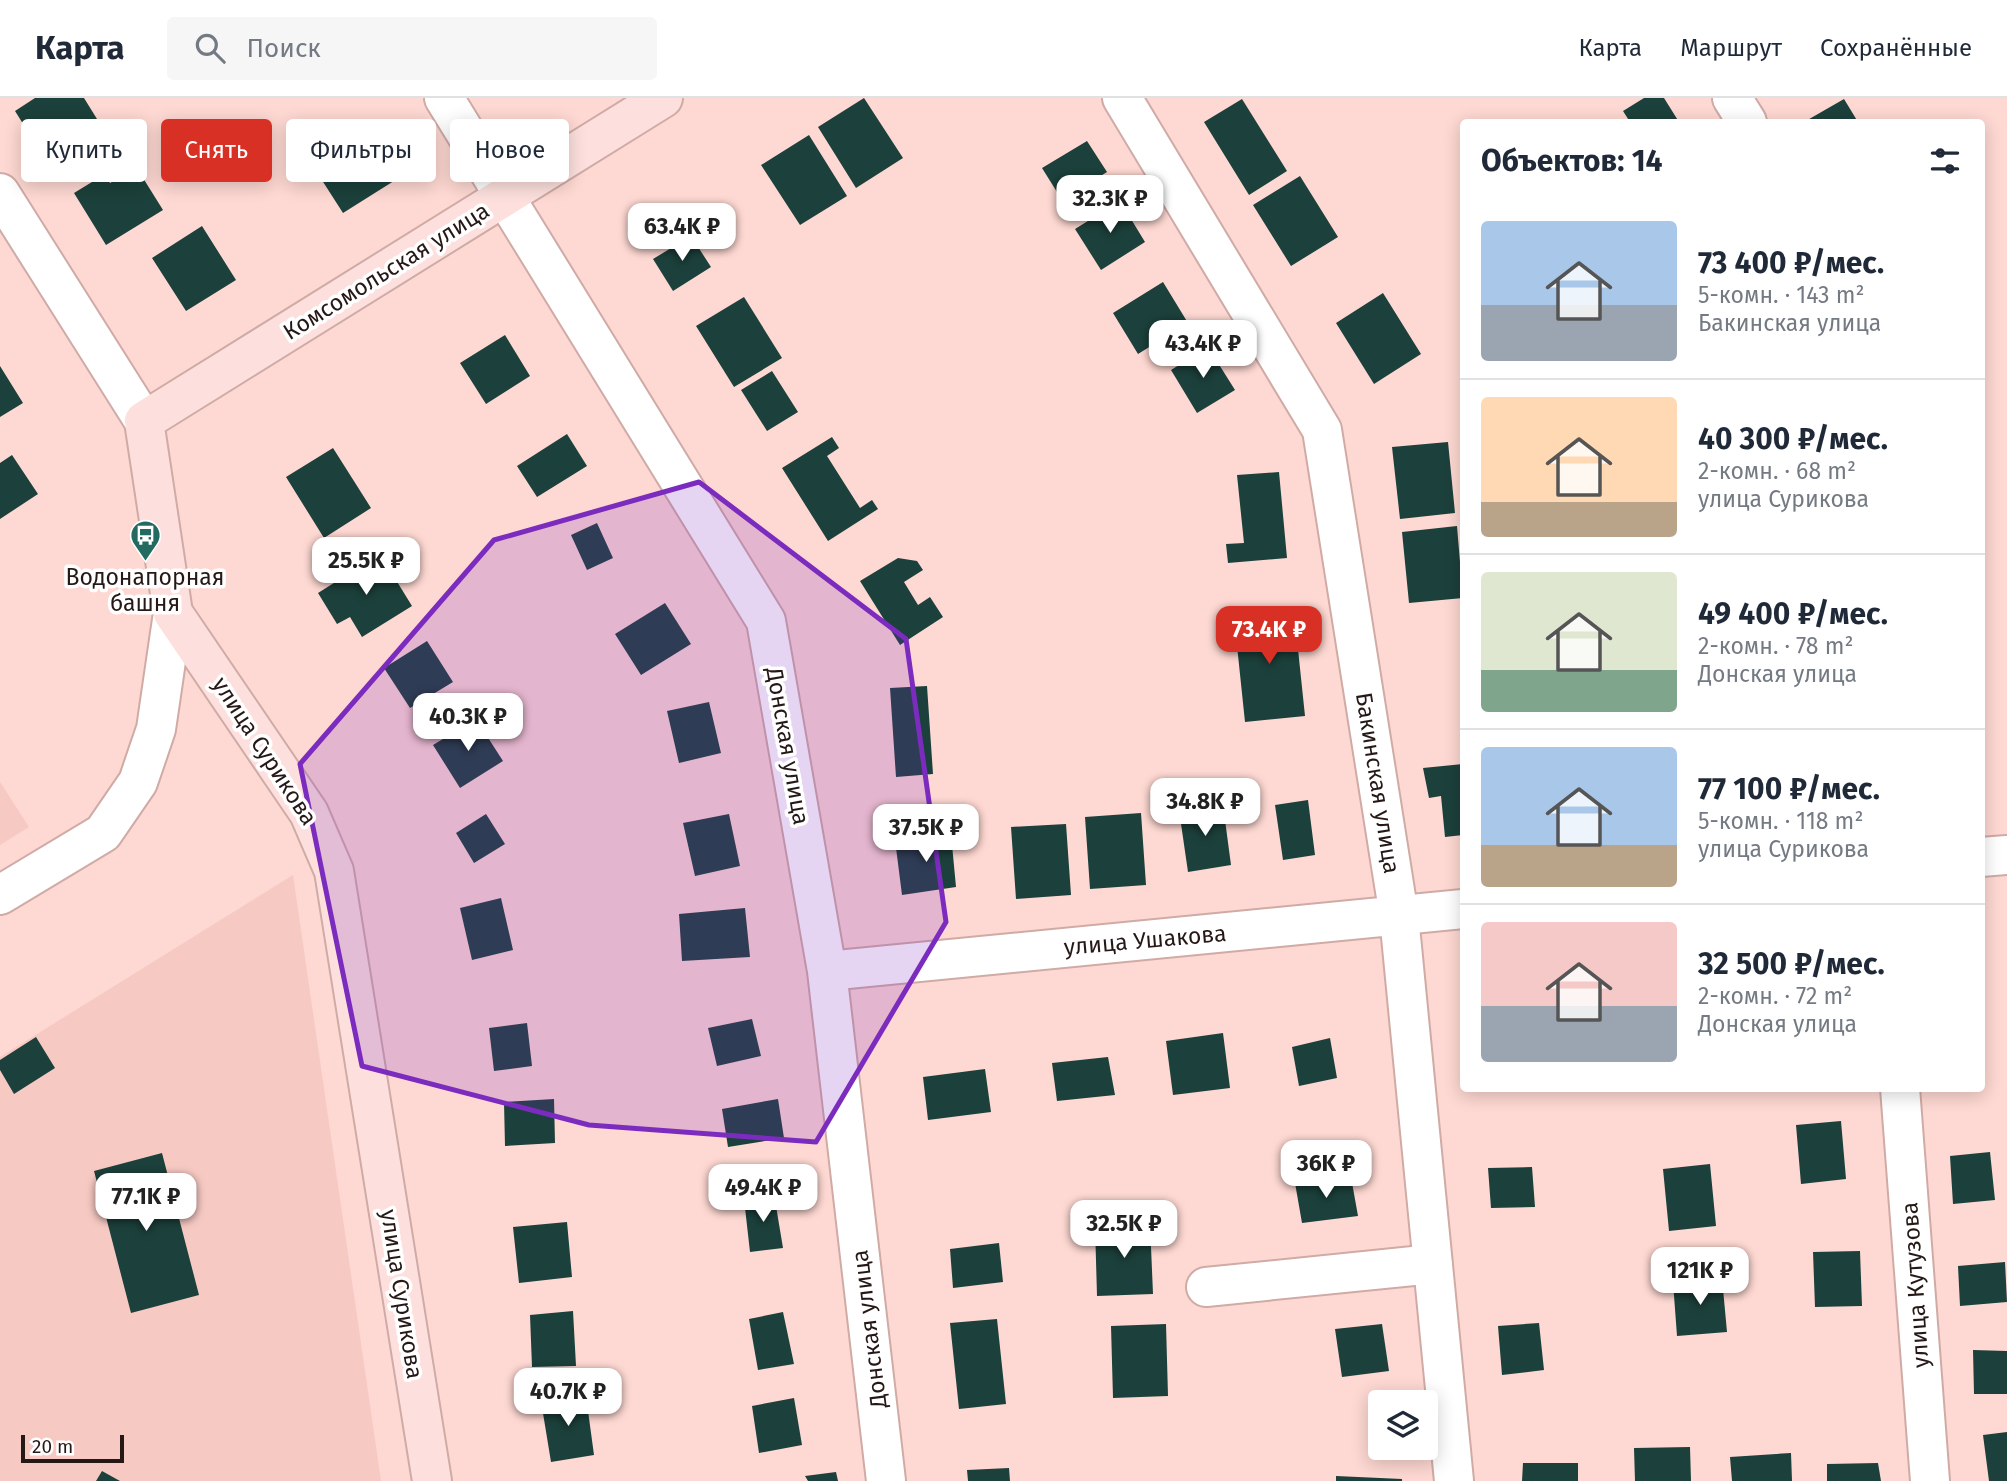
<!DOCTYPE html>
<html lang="ru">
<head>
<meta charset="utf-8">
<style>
	body { margin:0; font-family:"Fira Sans",sans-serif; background:#f6f6f7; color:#1f2937; height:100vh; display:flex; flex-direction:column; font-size:26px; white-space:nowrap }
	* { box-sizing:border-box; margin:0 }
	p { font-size:23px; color:#747a83 }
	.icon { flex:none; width:38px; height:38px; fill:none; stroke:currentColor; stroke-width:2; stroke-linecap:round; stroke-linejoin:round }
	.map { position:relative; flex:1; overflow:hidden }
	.panel { position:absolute; left:1460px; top:21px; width:525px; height:973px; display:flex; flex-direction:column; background:#fff; border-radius:7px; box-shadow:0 4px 18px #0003 }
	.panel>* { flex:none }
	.top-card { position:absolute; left:21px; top:21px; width:665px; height:63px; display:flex; gap:14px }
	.buttons { position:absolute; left:1368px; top:1292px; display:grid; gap:14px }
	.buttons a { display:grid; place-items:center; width:70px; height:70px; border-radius:7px; background:#fff; box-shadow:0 4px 18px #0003; font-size:35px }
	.scale { position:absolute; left:21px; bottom:18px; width:103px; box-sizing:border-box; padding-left:7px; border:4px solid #251816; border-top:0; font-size:19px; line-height:24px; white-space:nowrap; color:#251816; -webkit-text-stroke:5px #fff; paint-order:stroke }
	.price { position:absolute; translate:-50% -60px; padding:0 16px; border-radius:14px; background:#fff; color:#222; font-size:23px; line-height:46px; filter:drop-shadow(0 2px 4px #0008) }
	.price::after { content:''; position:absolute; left:50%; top:42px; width:21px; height:16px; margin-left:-10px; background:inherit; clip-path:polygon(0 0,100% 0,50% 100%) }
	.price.current { background:#d93025; color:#fff }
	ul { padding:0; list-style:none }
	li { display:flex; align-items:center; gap:21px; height:175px; padding:0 21px }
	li+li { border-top:2px solid #e0e1e3 }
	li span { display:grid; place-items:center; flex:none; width:196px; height:140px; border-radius:7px; color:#555 }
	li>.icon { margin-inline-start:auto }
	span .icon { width:84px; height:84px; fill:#fffc; stroke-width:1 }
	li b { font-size:30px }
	h2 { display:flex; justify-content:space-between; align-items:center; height:84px; padding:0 21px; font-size:30px }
	.pill { padding:0 24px; border-radius:7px; background:#fff; box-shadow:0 4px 18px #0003; font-size:24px; line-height:63px }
	.pill.current { background:#d93025; color:#fff }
	header { display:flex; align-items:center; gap:42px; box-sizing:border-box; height:98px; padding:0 35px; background:#fff; border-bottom:2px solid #e0e1e3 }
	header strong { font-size:33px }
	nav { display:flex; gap:38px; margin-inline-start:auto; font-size:24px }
	.search { width:490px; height:63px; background:#f6f6f7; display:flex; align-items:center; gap:18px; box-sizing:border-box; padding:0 24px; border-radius:7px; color:#747a83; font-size:26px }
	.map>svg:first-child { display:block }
	.built { fill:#f7c9c3 }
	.building { fill:#1c403b }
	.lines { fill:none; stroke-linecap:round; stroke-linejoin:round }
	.street-casing { stroke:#d0aba6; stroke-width:42 }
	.secondary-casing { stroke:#d0aba6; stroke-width:42 }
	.street { stroke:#fff; stroke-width:38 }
	.secondary { stroke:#fde0dd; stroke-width:38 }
	.marked { fill:#7b2cbf; fill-opacity:0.2; stroke:#7b2cbf; stroke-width:5; stroke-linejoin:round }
	.labels { text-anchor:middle; stroke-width:7; stroke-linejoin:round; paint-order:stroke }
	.street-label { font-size:23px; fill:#251816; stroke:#fff }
	.poi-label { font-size:23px; fill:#251816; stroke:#fff }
</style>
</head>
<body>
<header>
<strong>Карта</strong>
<div class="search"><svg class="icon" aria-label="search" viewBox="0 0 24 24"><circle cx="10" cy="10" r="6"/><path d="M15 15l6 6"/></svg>Поиск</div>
<nav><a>Карта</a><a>Маршрут</a><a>Сохранённые</a></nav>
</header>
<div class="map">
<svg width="2007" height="1383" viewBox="0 0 2007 1383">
	<rect width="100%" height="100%" fill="#fed8d2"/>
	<!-- built -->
	<path class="built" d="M0 684 29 729 0 747Z
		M293 777 381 1383H0V959Z"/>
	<!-- building -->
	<path class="building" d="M35 0H84L97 21 42 56 15 13Z
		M864 0 903 60 856 90 818 29Z
		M1644 0H1664L1679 24H1630L1623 13Z
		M1242 1 1287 73 1249 97 1204 24Z
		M1844 1 1858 24H1804Z
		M371 23 405 76 343 115 309 62Z
		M809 37 847 98 800 127 761 67Z
		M1087 43 1107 74 1062 102 1042 70Z
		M123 48 163 112 106 147 74 95 105 76 110 85 124 77 111 56Z
		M1300 78 1338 139 1291 168 1253 107Z
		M1120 103 1145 144 1101 172 1075 131Z
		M202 128 236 182 186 213 152 160Z
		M691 138 711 169 673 193 653 161Z
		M1163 184 1188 225 1138 256 1113 215Z
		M1383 195 1421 256 1374 286 1336 225Z
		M744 199 782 260 734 289 696 228Z
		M505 237 530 278 486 306 460 265Z
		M1208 249 1235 292 1197 315 1171 272Z
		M0 268 23 305 0 319Z
		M772 273 798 314 767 333 741 292Z
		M567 336 587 368 537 399 517 368Z
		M832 339 839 350 827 358 860 410 872 402 878 411 828 443 782 370Z
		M1448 344 1455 415 1400 421 1392 349Z
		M333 350 371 410 324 440 286 379Z
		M12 357 38 396 0 421V365Z
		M1279 374 1287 460 1228 465 1226 446 1244 445 1237 377Z
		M597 425 613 460 587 472 571 437Z
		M1457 428 1463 500 1409 505 1402 434Z
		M380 456 412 508 362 539 350 519 337 526 318 495Z
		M898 460 917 463 923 472 904 484 918 507 930 499 943 519 900 547 860 483Z
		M665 505 691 546 641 577 615 536Z
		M1294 513 1305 618 1245 624 1234 519Z
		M427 543 453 584 410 610 384 570Z
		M927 588 933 676 896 679 890 590Z
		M709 604 721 655 679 665 667 613Z
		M476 621 503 663 460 690 433 647Z
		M1463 666V737L1445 739 1441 698 1429 700 1423 670Z
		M1308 702 1315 757 1283 762 1275 707Z
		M1223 707 1231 767 1188 774 1179 712Z
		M1141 715 1146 787 1090 791 1085 719Z
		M486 716 505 746 474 765 456 735Z
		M729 716 740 768 695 778 683 725Z
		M1066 726 1071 797 1016 801 1011 729Z
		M951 736 956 789 902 797 895 742Z
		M501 800 513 852 472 862 460 810Z
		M745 810 750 859 682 863 679 816Z
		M752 921 761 958 717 968 708 930Z
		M527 925 532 968 494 973 489 930Z
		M1223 935 1230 990 1173 997 1166 943Z
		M36 939 55 970 14 996 0 972V962Z
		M1330 940 1337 980 1299 988 1292 949Z
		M1108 959 1115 997 1057 1003 1052 965Z
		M985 971 991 1014 928 1022 923 979Z
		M554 1001 555 1045 505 1048 504 1004Z
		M778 1001 784 1040 728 1049 722 1011Z
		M1841 1023 1846 1081 1801 1086 1796 1027Z
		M1990 1054 1995 1102 1953 1106 1950 1058Z
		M162 1055 199 1197 131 1215 94 1073Z
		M1710 1066 1716 1128 1669 1133 1663 1071Z
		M1532 1069 1535 1109 1491 1110 1488 1070Z
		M1351 1079 1358 1118 1302 1125 1295 1085Z
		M774 1096 783 1150 750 1154 744 1101Z
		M567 1124 572 1179 519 1185 513 1129Z
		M1150 1125 1153 1196 1097 1198 1095 1127Z
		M999 1145 1003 1184 953 1190 950 1151Z
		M1860 1153 1862 1208 1815 1209 1813 1154Z
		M2005 1164 2007 1204 1960 1208 1958 1168Z
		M1722 1180 1727 1234 1677 1238 1673 1184Z
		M573 1213 576 1268 532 1269 530 1217Z
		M783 1214 794 1266 758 1272 749 1221Z
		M997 1221 1006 1306 959 1311 950 1225Z
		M1539 1225 1544 1272 1502 1277 1498 1228Z
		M1166 1226 1168 1298 1113 1300 1111 1228Z
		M1382 1226 1389 1273 1342 1279 1335 1231Z
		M1973 1252 2007 1253V1296H1974Z
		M586 1298 594 1357 551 1364 541 1303Z
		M794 1300 802 1347 759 1355 752 1308Z
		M2007 1334V1383H1989L1983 1337Z
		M1690 1349 1691 1383H1635L1634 1350Z
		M1791 1355 1792 1383H1732L1730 1359Z
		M1523 1365H1578V1383H1522Z
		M1878 1365 1881 1383H1827V1366Z
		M1009 1370 1010 1383H968L967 1372Z
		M102 1373 120 1383H96Z
		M836 1374 838 1383H808L805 1378Z
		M1336 1378 1402 1381V1383H1336Z"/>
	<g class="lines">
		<defs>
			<path id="street" d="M444 0 766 523 827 873 886 1383
				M1122 0 1322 332 1399 818 1454 1383
				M1732 0 1747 24
				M0 95 144 323
				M1981 759 2007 757
				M0 797 103 735 138 684 156 631 173 515
				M827 873 1463 811
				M1900 990 1930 1383
				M1206 1189 1433 1166"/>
			<path id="secondary" d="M432 1383 334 773 309 715 173 515 144 323 663 0"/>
		</defs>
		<!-- street casing -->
		<use href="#street" class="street-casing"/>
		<!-- secondary casing -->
		<use href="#secondary" class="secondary-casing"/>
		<!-- street -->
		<use href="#street" class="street"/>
		<!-- secondary -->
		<use href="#secondary" class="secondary"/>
	</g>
	<!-- marked area -->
	<path class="marked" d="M699 384 906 541 946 824 816 1044 589 1027 362 968 300 666 494 442Z"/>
	<!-- icons -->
	<defs>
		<symbol id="bus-pin" viewBox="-11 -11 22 30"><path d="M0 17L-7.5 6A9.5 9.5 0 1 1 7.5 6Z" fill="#236b61" stroke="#fff"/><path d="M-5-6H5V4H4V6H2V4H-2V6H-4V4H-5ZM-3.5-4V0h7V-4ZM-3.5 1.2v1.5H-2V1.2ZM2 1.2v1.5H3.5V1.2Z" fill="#fff"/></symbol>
	</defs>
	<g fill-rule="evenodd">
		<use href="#bus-pin" x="128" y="420" width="35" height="47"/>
	</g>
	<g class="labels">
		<!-- street labels -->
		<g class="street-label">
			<text transform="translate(386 173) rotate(-32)" y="8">Комсомольская улица</text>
			<text transform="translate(788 648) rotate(80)" y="8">Донская улица</text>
			<text transform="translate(265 653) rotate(57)" y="8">улица Сурикова</text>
			<text transform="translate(1378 685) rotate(81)" y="8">Бакинская улица</text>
			<text transform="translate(1145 842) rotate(-5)" y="8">улица Ушакова</text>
			<text transform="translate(1915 1187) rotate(-94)" y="8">улица Кутузова</text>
			<text transform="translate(402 1196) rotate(81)" y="8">улица Сурикова</text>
			<text transform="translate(869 1231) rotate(-97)" y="8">Донская улица</text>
		</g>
		<!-- poi labels -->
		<g class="poi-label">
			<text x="145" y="487">Водонапорная<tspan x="145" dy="26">башня</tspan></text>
		</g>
	</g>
</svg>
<div class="buttons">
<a><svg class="icon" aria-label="layers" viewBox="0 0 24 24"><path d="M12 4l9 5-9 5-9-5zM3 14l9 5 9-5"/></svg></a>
</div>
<div class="scale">20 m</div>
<b class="price" style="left:1110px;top:137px">32.3K ₽</b>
<b class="price" style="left:682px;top:165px">63.4K ₽</b>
<b class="price" style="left:1203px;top:282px">43.4K ₽</b>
<b class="price" style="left:366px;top:499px">25.5K ₽</b>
<b class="price current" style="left:1269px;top:568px">73.4K ₽</b>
<b class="price" style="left:468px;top:655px">40.3K ₽</b>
<b class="price" style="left:1205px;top:740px">34.8K ₽</b>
<b class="price" style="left:926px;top:766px">37.5K ₽</b>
<b class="price" style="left:1326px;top:1102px">36K ₽</b>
<b class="price" style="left:763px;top:1126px">49.4K ₽</b>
<b class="price" style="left:146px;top:1135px">77.1K ₽</b>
<b class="price" style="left:1124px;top:1162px">32.5K ₽</b>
<b class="price" style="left:1700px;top:1209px">121K ₽</b>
<b class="price" style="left:568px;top:1330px">40.7K ₽</b>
<div class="top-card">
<a class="pill">Купить</a>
<a class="pill current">Снять</a>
<a class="pill">Фильтры</a>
<a class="pill">Новое</a>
</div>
<section class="panel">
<h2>Объектов: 14<svg class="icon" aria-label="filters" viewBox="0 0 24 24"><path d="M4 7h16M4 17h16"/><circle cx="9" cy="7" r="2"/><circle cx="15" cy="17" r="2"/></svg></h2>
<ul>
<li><span style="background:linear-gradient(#a9c7e8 60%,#9aa5b1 0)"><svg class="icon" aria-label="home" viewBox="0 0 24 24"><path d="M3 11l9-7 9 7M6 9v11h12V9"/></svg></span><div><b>73 400 ₽/мес.</b><p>5-комн. · 143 m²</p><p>Бакинская улица</p></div></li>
<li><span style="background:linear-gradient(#ffd9b3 75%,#b9a48a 0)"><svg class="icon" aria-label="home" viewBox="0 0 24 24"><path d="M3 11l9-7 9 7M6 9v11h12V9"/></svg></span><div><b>40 300 ₽/мес.</b><p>2-комн. · 68 m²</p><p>улица Сурикова</p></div></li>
<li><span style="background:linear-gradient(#dfe7d0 70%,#7fa58c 0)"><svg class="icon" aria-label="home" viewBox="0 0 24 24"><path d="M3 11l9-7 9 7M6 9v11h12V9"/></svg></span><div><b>49 400 ₽/мес.</b><p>2-комн. · 78 m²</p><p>Донская улица</p></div></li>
<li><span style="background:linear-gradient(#a9c7e8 70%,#b9a48a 0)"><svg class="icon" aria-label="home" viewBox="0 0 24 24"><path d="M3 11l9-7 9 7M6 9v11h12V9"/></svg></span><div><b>77 100 ₽/мес.</b><p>5-комн. · 118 m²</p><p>улица Сурикова</p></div></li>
<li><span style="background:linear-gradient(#f6c9c9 60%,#9aa5b1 0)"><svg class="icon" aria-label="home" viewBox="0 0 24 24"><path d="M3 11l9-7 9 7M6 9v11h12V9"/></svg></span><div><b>32 500 ₽/мес.</b><p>2-комн. · 72 m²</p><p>Донская улица</p></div></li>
</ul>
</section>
</div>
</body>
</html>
